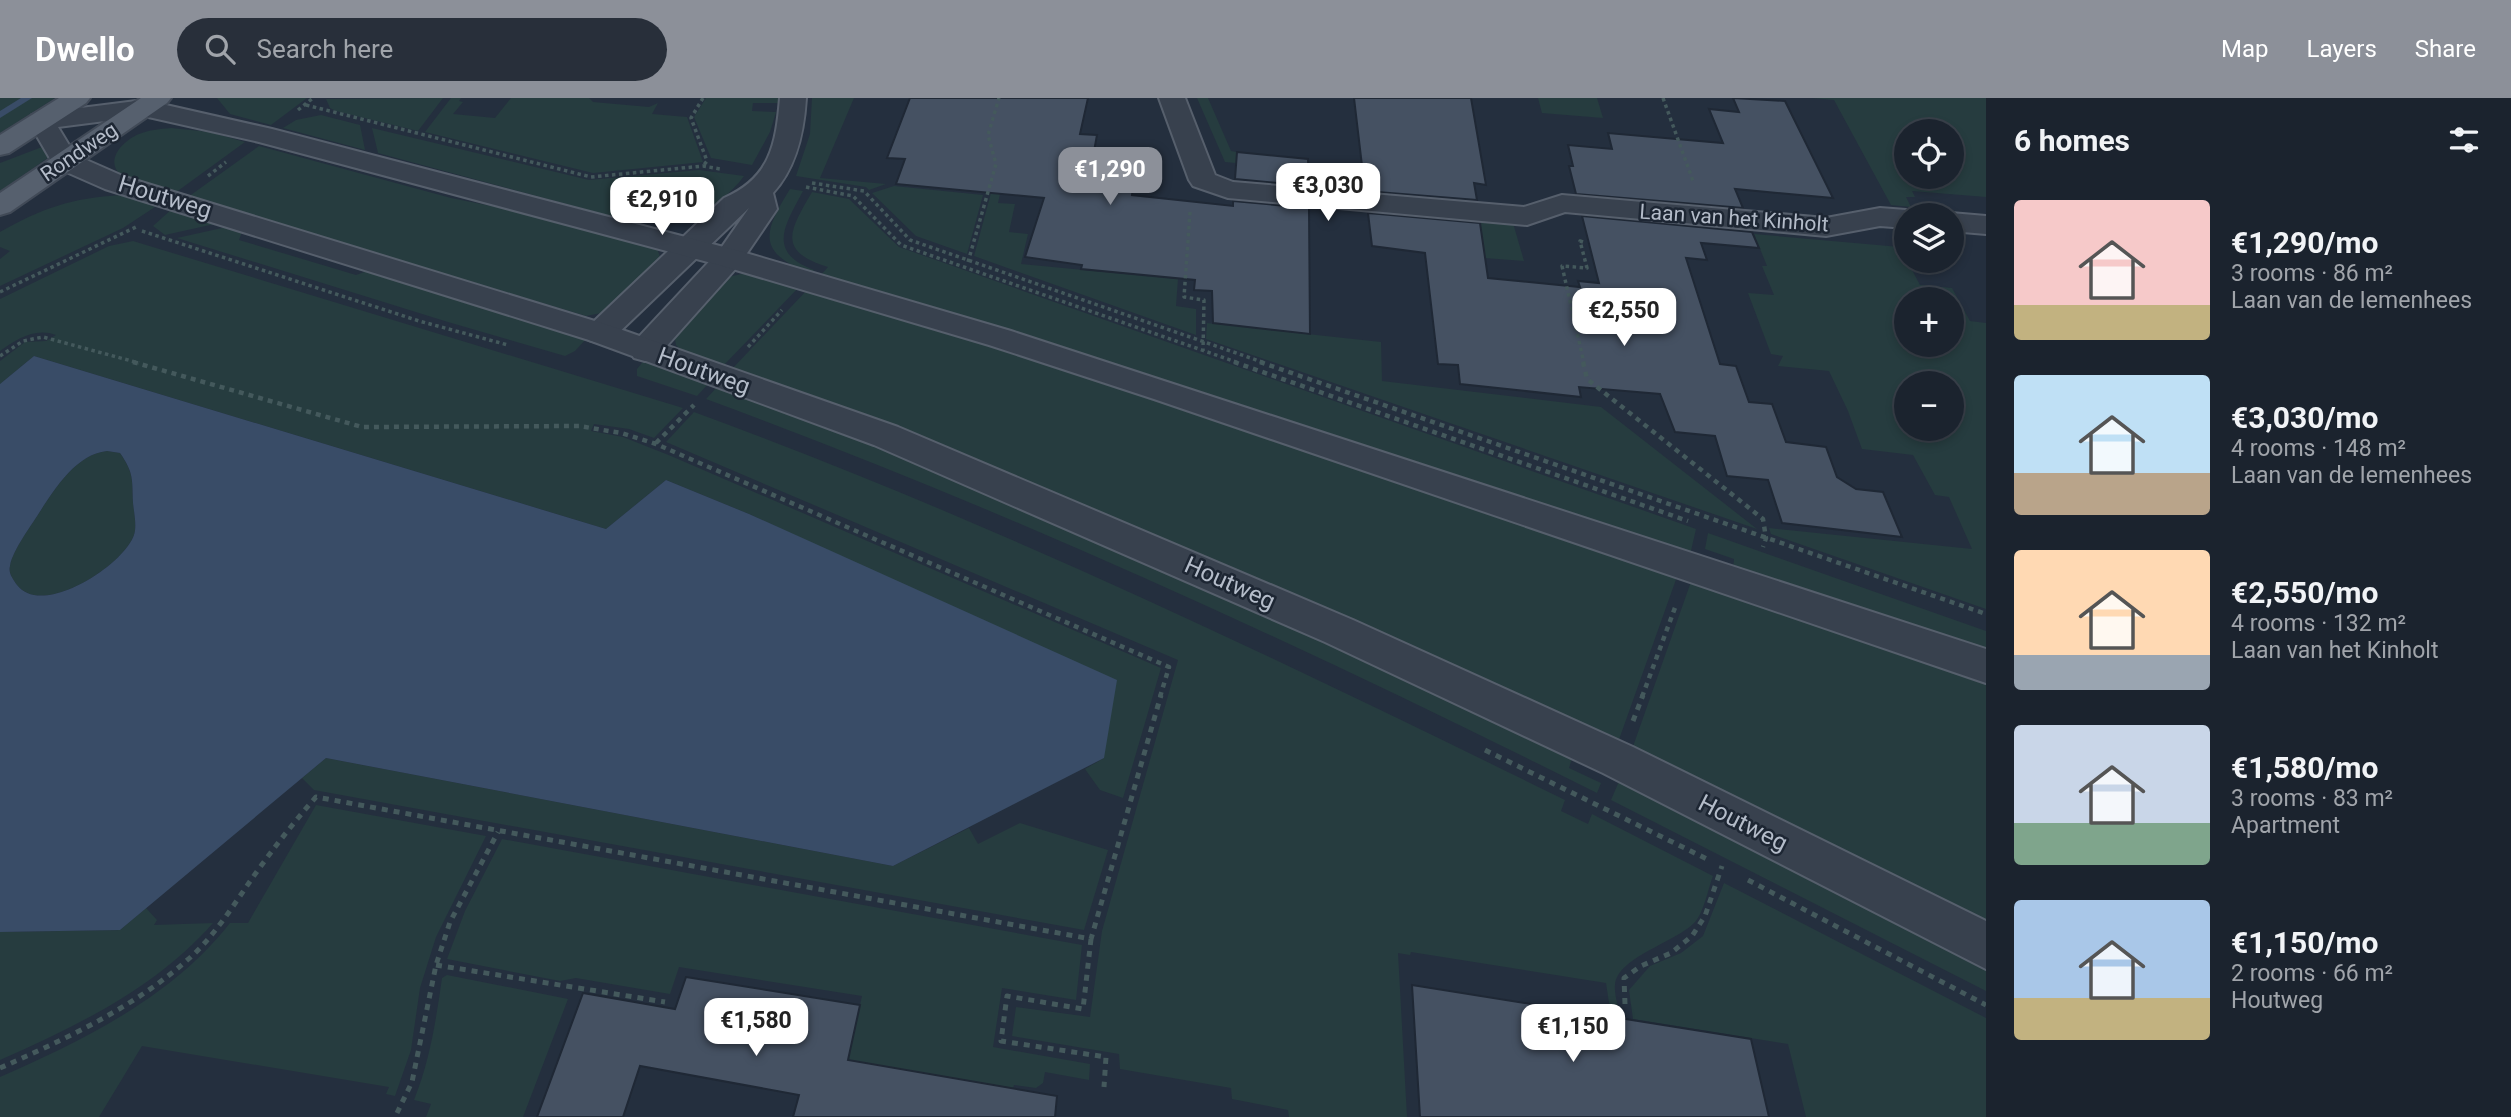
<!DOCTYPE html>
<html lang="en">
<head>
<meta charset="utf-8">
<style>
	body { margin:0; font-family:Roboto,sans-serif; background:#282f3a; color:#f1f3f6; height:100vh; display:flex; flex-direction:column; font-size:26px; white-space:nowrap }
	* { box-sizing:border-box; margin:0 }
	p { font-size:23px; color:#a0a4aa }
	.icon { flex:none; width:38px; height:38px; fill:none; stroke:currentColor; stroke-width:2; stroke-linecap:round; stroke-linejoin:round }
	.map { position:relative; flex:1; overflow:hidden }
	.panel { display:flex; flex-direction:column; background:#1b232e; width:525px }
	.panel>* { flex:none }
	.controls { position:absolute; left:1894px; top:21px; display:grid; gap:14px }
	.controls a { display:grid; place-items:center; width:70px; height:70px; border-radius:50%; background:#1b232e; box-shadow:0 4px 10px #0003,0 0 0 2px #39404a; font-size:35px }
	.price { position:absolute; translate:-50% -60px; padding:0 16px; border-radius:14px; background:#fff; color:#222; font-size:23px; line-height:46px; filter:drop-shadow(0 2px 4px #0008) }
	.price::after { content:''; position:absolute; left:50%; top:42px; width:21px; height:16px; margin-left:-10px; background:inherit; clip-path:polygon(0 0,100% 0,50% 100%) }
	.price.active { background:#8c9099; color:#fff }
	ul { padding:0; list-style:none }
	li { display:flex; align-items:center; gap:21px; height:175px; padding:0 28px }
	li span { display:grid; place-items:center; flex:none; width:196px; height:140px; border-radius:7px; color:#555 }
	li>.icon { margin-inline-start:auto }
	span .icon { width:84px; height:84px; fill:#fffc; stroke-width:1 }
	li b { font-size:30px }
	h2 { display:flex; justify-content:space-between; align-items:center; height:84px; padding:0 28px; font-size:30px }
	header { display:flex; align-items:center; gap:42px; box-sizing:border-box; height:98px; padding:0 35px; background:#8c9099; color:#fff }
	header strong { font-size:33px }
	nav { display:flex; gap:38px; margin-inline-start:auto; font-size:24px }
	.search { width:490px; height:63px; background:#282f3a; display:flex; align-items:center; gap:18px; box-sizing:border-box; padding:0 24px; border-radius:38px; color:#a0a4aa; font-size:26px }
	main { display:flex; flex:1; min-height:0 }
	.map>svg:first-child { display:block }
	.green { fill:#263c3f; fill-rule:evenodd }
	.water { fill:#394c67; fill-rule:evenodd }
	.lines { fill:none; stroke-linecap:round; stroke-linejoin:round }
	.stream { fill:#394c67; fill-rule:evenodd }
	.building { fill:#455162; stroke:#1f2835; stroke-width:2 }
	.minor-casing { stroke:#565f6c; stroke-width:4 }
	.tertiary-casing { stroke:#565f6c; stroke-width:4 }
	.primary-casing { stroke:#414a57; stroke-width:4 }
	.path-far2 { stroke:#44595c; stroke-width:3.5; stroke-dasharray:3.5 3.5; stroke-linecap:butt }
	.path-far1 { stroke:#44595c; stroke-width:4.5; stroke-dasharray:5 5; stroke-linecap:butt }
	.path { stroke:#44595c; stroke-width:5; stroke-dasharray:6 6; stroke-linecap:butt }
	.minor { fill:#38414e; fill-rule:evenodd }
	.tertiary { fill:#38414e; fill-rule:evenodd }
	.primary { fill:#56606e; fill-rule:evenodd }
	.labels { text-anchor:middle; stroke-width:5; stroke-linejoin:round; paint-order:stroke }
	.far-street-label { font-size:21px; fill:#b4bcc9; stroke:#1d2633 }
	.street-label { font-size:24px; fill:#b4bcc9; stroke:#1d2633 }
</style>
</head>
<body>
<header>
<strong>Dwello</strong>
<div class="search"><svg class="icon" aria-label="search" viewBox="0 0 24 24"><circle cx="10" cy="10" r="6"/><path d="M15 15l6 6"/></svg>Search here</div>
<nav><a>Map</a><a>Layers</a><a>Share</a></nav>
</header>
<main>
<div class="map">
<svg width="1986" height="1019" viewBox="0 0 1986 1019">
	<rect width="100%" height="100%" fill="#242f3e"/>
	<!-- green -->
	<path class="green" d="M0 0H55L0 35Z
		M217 0H307L271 27 230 16Z
		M443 0 418 33 336 13 330 10 326 1Z
		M451 0H461L459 3 463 4 453 16 495 20 511 0H589L593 4 649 9 658 5 652 16 687 19 703 64 593 75 425 34Z
		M706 0H778V5H753L752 13 776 14 770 34 752 67 711 60 694 19Z
		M812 0H854L820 80 886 86 869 92 866 89 796 78 810 36Z
		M1197 0H1208L1231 53 1236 54V65L1225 64Z
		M1538 0H1597L1603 20 1542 15Z
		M1812 0H1986V99L1912 93 1915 99H1906L1911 109 1891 107 1834 2ZM1906 33H1951V79H1906Z
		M321 17 360 27 365 52 283 30 296 22Z
		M171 30 210 34 245 44 175 95C160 91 141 88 127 81 101 67 120 44 139 36 149 32 160 31 171 30Z
		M372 30 589 82 699 72 744 78C716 116 675 128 629 123L378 55Z
		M259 48 451 100 577 125 657 150 661 162 606 214 586 218 188 99Z
		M42 49 47 50 52 57 0 93V65Z
		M894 88 983 97 967 156 916 138 872 95Z
		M790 91 803 93C785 127 766 154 814 172L811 176C756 154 763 135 790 91Z
		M812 94 849 101 899 149 1696 431 1690 457C1403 357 1112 264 820 178L828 169C776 153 790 132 812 94Z
		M991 95 1000 96 998 105 1015 106 1009 134 1028 136 1021 166 1178 181 1176 208 1196 211V237L974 158Z
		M121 97 158 107 123 130 0 188V161L10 153 0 149V134C42 110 72 100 121 97Z
		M172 111 219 125 165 137 153 128Z
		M1479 122 1513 125 1524 163 1485 160Z
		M231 128 243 131 239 142 356 177 373 171 587 240 575 253 565 258 448 224 177 140Z
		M1754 136 1900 149 1920 187 1952 190 1970 223 1986 225V511L1771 436 1769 430 1972 451 1949 399 1935 397 1913 357 1862 351 1848 313 1829 273 1778 268 1783 258 1771 256 1748 195 1774 197 1762 168H1767ZM1906 201H1951V247H1906ZM1906 285H1951V331H1906Z
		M133 143 683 310 654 340 629 331 594 326 591 333 623 339 671 358 1161 570 1123 700 1100 692 1085 671 1104 660 927 498 749 416 666 382 606 431 34 258 0 286V263L25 244 46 243 56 237C36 229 16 241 0 253V201L109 148Z
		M751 174 800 188 723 268 681 252 676 247 674 235 728 179Z
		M808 191 997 248 1679 473 1616 650 732 271Z
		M1207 225 1381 244 1382 283 1601 309 1757 431 1206 241Z
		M646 260 710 284 697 298 637 278V271Z
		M719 287 919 364 1132 454 1573 657 1569 670 1601 685 1597 695C1307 550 1011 413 706 301Z
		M694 314C992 423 1280 562 1565 702L1561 713 1588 726 1592 716 1713 778C1708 791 1704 814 1695 824 1677 844 1617 859 1615 887 1614 897 1619 910 1620 920L1611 918 1606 885 1411 854 1410 857 1398 855 1407 1019H1289L1288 1012 1232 1001 1231 990 1120 971 1119 956 1012 938 1016 909 1090 919 1102 833 1178 562 666 344Z
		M107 353 120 355C134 376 132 381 133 405 134 415 137 428 134 437 123 468 42 520 17 487 13 481 8 475 10 468 12 453 33 425 41 412 56 389 77 356 107 353Z
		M1708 435 1986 533V558L1733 471 1734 461 1705 451Z
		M1693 478 1986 581V832L1630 657Z
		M326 660 893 768 969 730 978 746 1020 725 1108 752 1084 832 314 692 302 680Z
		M1620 681 1986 865V893L1611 702Z
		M316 707 486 738 436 839 420 890 411 952 395 998 386 996 389 989 142 948 99 1019H0V979C84 942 172 899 230 825H248Z
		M502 741 1082 847 1076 902 1002 890 993 949 1090 966 1089 982 1045 974 1043 985 1036 990 1014 987 1013 990 848 962 862 898 679 869 670 896 576 880 560 883 447 861 465 813Z
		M1724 785 1986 920V1019H1806L1788 946 1633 921 1629 892 1650 868 1681 855 1703 838Z
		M146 810 157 822 154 827 213 825C156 890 77 928 0 962V834L120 832Z
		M447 877 568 901 523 1019H426L431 1006 414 1002C430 962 436 922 442 880Z"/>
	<!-- water -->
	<path class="water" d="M34 258 606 431 666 382 749 416 1117 582 1104 660 893 768 326 660 120 832 0 834V286ZM107 353 120 355C134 375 132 381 133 405 134 415 137 428 134 437 123 468 42 520 17 487 13 481 8 475 10 468 12 453 33 425 41 412 56 389 77 356 107 353Z"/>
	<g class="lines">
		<!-- stream -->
		<path class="stream" d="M21 0H32L0 20V13Z"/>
	</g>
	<!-- building -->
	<path class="building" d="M910 0H1088L1080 36 1097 37 1088 86 1133 90 1132 97 1233 108V103L1309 110 1310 236 1213 225 1212 193 1194 192 1195 182 1081 171 1082 167 1025 159 1044 100 896 86 905 61 887 60Z
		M1354 0H1471L1486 87 1474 85 1477 102 1365 93Z
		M1733 0 1785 3 1833 100 1735 91 1743 110 1576 96 1569 68H1573L1568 47 1612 51 1608 35 1723 45 1709 11 1739 14Z
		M1237 54 1308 61 1309 88 1235 81Z
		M1368 115 1480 125 1488 180 1580 189 1578 183 1599 185 1582 118 1752 134 1759 150 1701 145 1707 162 1686 160 1720 266 1736 268 1749 304 1772 306 1786 344 1826 349 1837 379 1856 391 1883 394 1902 439 1782 425 1768 382 1727 378 1715 338 1675 334 1660 296 1579 289 1581 299 1460 286 1458 267 1438 266 1425 155 1372 148Z
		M686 879 860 907 848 962 1057 998 1055 1019H793L799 997 640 968 623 1019H537L583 895 675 911Z
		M1412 887 1751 941 1769 1019H1420Z"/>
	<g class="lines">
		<defs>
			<path id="minor" d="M780 0H806C804 33 797 69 773 95L777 111 739 167 656 260 645 263 634 260 629 252 634 244 719 153 749 110 611 242 600 245 589 242 584 235 589 228 724 100C770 80 776 47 780 0Z
				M1159 0H1185L1215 77 1233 84 1524 109 1562 97 1826 120 1880 110 1906 112 1918 117H1906V130L1880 128 1826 138 1565 114 1527 127 1228 100 1193 88 1189 82Z
				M1951 115 1986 118V136L1951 133V117H1943Z"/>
			<path id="tertiary" d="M144 2 272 31 739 153 1011 233 1986 551V585L1154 301 989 247 719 167 259 44 144 18 58 29 75 57 125 79 611 228 898 329 1353 522 1633 649 1986 823V871L1603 675 1325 544 874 347 589 242 105 91 55 69 28 23 32 17 41 15Z"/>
			<path id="primary" d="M59 0H90L86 5 9 55 0 57V37Z
				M141 0H171L167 5 10 114 0 117V95Z"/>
		</defs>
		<!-- minor casing -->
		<use href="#minor" class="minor-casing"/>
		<!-- tertiary casing -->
		<use href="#tertiary" class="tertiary-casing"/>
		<!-- primary casing -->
		<use href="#primary" class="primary-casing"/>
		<!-- path-far2 -->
		<path class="path-far2" d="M703 0 691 20 707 63 703 68
			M1663 0 1693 83
			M306 7 591 79 703 68 720 71
			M298 12 313 0
			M208 78 226 64
			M812 85 864 93 910 142 1265 265
			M806 89 853 98 901 147 1239 265
			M1190 114 1184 199 1204 202 1203 253
			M142 133 419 223 508 247
			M1583 144 1580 143 1587 170 1562 168 1584 265
			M968 164 996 66 988 37 999 0
			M0 194 138 128
			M748 249 782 212
			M0 258 23 243 43 239 139 265"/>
		<!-- path-far1 -->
		<path class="path-far1" d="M133 264 362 329 579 328 621 335 656 346 1169 569 1160 599
			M1234 264 1688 423
			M1260 264 1986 516
			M1583 264 1587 281 1763 421 1766 440 1763 449
			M656 345 694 307
			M1642 599 1676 507"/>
		<!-- path -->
		<path class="path" d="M1633 623 1643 597
			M1485 652 1709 762
			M1748 782 1986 907
			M1091 841 1083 911 1007 898 1001 943 1106 959 1104 989
			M436 867 665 904
			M1625 906 1624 880 1641 868 1671 855 1692 838 1705 818 1722 768
			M0 970C68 940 139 907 194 856 217 834 235 805 253 779 273 751 293 725 316 699L1091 841 1161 597
			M397 1015 412 984 436 867 450 824 498 734"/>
		<!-- minor -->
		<use href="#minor" class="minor"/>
		<!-- tertiary -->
		<use href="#tertiary" class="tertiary"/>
		<!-- primary -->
		<use href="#primary" class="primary"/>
	</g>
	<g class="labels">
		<!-- far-street labels -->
		<g class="far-street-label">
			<text transform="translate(79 54) rotate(-34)" y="7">Rondweg</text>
			<text transform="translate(1734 120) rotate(4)" y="7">Laan van het Kinholt</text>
		</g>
		<!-- street labels -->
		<g class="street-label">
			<text transform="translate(165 99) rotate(17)" y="8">Houtweg</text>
			<text transform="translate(704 273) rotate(20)" y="8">Houtweg</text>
			<text transform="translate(1230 485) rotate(24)" y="8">Houtweg</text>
			<text transform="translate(1743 725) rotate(27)" y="8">Houtweg</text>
		</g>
	</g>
</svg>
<div class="controls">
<a><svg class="icon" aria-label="locate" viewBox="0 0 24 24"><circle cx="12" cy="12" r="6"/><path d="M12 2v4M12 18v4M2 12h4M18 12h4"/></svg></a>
<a><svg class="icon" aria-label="layers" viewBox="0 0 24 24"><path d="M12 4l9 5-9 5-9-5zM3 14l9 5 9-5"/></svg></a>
<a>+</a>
<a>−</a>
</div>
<b class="price active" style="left:1110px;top:109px">€1,290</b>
<b class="price" style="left:1328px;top:125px">€3,030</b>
<b class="price" style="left:662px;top:139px">€2,910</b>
<b class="price" style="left:1624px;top:250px">€2,550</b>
<b class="price" style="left:756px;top:960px">€1,580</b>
<b class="price" style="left:1573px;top:966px">€1,150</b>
</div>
<section class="panel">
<h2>6 homes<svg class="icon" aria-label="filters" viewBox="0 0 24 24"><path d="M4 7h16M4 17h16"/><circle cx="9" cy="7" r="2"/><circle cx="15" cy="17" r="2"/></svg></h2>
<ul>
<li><span style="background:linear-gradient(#f6c9c9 75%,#c2b280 0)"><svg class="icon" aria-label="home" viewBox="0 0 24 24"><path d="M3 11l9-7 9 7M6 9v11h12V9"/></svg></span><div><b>€1,290/mo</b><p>3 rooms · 86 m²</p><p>Laan van de Iemenhees</p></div></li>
<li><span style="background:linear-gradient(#bfe0f5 70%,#b9a48a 0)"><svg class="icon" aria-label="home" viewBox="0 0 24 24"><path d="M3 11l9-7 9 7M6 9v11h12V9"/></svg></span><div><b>€3,030/mo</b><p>4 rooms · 148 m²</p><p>Laan van de Iemenhees</p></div></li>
<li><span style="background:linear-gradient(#ffd9b3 75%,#9aa5b1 0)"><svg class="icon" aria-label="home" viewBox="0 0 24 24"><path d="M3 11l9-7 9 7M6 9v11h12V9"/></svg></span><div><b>€2,550/mo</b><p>4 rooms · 132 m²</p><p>Laan van het Kinholt</p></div></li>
<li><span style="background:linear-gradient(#c9d6e8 70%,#7fa58c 0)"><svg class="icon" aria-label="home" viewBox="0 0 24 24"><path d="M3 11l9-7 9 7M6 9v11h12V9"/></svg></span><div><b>€1,580/mo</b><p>3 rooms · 83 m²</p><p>Apartment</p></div></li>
<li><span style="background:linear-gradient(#a9c7e8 70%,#c2b280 0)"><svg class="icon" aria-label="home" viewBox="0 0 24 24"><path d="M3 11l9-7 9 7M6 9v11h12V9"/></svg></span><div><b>€1,150/mo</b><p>2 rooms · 66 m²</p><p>Houtweg</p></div></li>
</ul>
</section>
</main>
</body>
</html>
